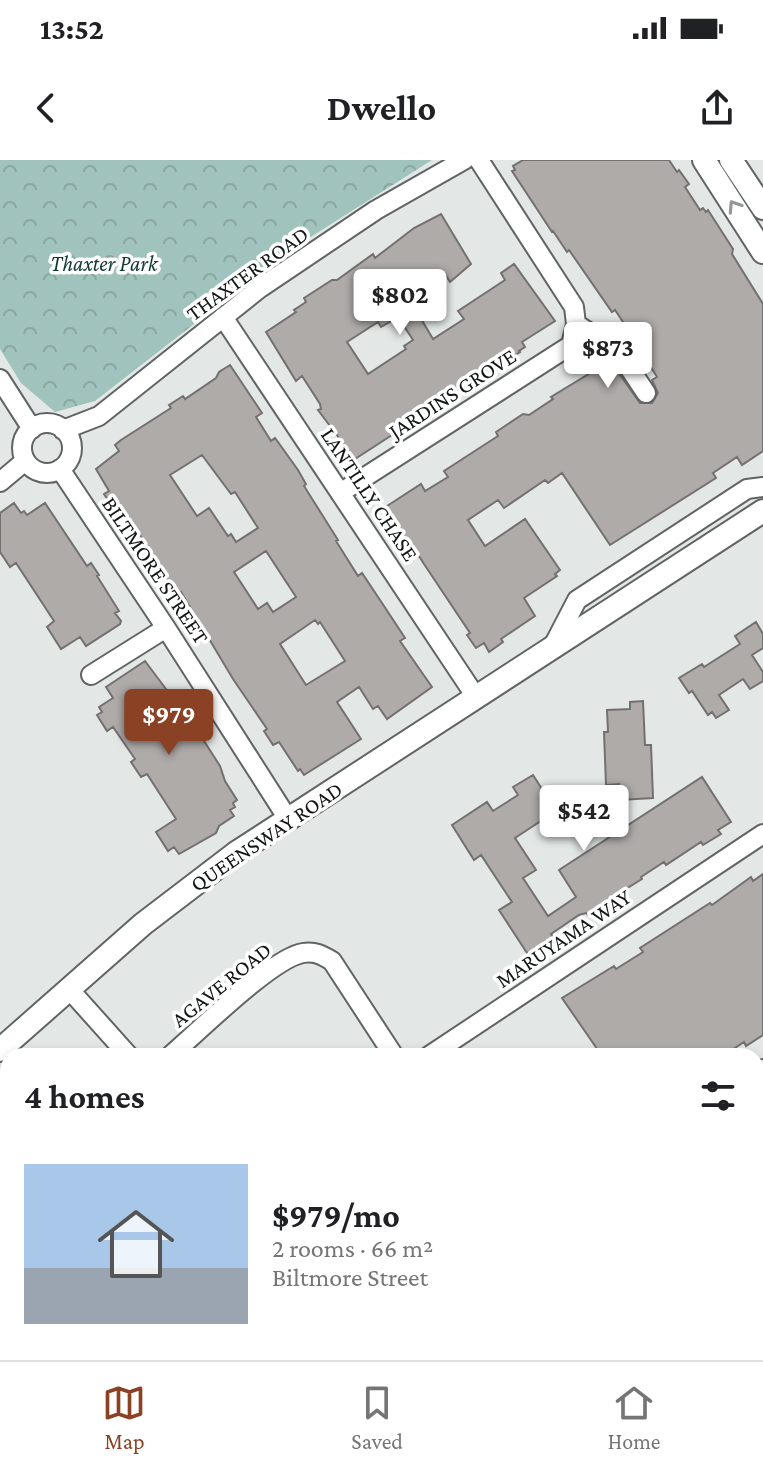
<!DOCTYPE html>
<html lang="en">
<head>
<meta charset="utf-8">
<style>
	body { margin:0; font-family:"Crimson Pro",serif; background:#f6f6f6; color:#202124; height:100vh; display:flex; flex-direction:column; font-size:30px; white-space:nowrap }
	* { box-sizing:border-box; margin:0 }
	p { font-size:26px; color:#757577 }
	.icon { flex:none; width:44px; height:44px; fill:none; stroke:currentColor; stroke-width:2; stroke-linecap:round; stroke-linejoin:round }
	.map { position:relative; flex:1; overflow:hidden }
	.sheet { position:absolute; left:0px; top:888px; width:764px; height:312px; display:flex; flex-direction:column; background:#fff; border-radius:24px 24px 0 0; box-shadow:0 4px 12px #0003 }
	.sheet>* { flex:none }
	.price { position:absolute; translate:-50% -68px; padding:0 18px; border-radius:8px; background:#fff; color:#222; font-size:26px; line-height:52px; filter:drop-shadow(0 2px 4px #0008) }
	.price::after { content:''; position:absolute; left:50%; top:48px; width:24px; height:18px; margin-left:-12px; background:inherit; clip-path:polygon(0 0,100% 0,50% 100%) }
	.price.active { background:#8b4224; color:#fff }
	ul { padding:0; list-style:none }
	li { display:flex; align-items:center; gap:24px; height:200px; padding:0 24px }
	li span { display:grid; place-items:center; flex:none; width:224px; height:160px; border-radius:0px; color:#555 }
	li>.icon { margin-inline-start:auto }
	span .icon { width:96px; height:96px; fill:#fffc; stroke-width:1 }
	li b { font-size:34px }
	h2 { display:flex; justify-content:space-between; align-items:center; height:96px; padding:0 24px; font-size:34px }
	.status { display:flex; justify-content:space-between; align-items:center; height:56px; padding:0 40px; background:#fff; direction:ltr }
	.status svg { height:22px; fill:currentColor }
	header { display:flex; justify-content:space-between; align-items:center; height:104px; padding:0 24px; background:#fff; font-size:36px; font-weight:700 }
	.tab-bar { display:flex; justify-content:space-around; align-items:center; height:112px; border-top:2px solid #e0e0e0; background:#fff; font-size:22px; color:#757577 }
	.tab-bar a { display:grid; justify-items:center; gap:4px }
	.tab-bar .active { color:#8b4224 }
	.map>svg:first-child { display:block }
	.park { fill:url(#park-crowns) }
	.building { fill:#afaba9; stroke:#74706f; stroke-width:2; fill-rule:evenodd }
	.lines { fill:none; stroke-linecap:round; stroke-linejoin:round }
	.minor-casing { stroke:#606464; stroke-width:22 }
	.tertiary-casing { stroke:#606464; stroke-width:26 }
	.minor { stroke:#fff; stroke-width:18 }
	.tertiary { stroke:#fff; stroke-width:22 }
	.oneway { stroke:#959696 }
	.labels { text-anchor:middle; stroke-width:7; stroke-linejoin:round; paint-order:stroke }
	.park-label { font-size:22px; font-style:italic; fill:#123833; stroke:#fff }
	.street-label { font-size:22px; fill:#141616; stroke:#fff }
</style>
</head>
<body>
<div class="status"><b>13:52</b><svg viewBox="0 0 49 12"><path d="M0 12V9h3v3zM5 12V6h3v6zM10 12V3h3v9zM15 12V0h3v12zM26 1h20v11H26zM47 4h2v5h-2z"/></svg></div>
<header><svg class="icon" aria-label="back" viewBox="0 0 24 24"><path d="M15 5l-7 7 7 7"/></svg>Dwello<svg class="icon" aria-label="share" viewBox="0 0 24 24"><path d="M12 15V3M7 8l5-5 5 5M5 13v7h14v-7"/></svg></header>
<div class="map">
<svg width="763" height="1200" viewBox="0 0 763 1200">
	<defs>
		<pattern id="park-crowns" width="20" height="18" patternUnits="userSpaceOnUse" patternTransform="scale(2)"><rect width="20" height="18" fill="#a1c3bd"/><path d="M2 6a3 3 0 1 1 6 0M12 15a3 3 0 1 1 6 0" fill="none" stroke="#8aa7a2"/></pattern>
	</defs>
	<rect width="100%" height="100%" fill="#e3e8e7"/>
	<!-- park -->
	<path class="park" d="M0 0H432L284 94 95 241 55 252 21 223 0 189Z
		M756 1044 763 1054 761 1163 756 1154Z
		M756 1167 763 1178V1200H370L371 1192H756Z"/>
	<!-- building -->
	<path class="building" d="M523 0H669L677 12 679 10 689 24 685 27 700 50 703 48 706 52 708 50 733 89 732 94 763 144V291L742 305 737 297 713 313 716 318 610 385 562 313 548 323 545 320 504 348 498 340 468 360 485 386 525 359 560 410 555 414 557 416 524 438 535 456 501 479 503 482 489 492 484 483 476 488 467 475 470 473 424 404 419 396 414 398 386 355 390 352 387 346 421 324 425 331 448 317 444 311 498 276 496 272 523 254 529 255 553 239 551 237 610 201 640 243H652L658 233 652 220 657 217 625 165 615 150 612 152 569 90 567 92 553 71 552 72 512 11 515 10 513 6Z
		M441 54 471 104 450 122 445 114 413 135 415 137 410 140 433 179 464 159 458 151 505 120 501 113 514 104 555 161 522 182 525 187 519 191 520 192 505 202 502 198 437 246 355 299 318 250 321 249 320 244 302 216 296 221 266 172 296 152 294 150 306 142 304 138 332 120H337L373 94 375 98 414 68ZM398 157 413 180 404 186 406 189 368 214 347 182 378 162 381 167Z
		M230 205 262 253 256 257 271 281 275 278 298 310 306 324 304 326 338 380 336 381 358 416 362 413 384 446 405 478 400 481 432 527 387 559 378 546 373 549 359 527 337 542 361 579 304 615 300 609 298 611 279 582 273 585 264 571 267 569 233 519 181 432 177 435 129 357 122 361 104 334 109 331 96 309 119 291 115 285 121 280 171 248 169 245 183 236 185 239 216 218 219 212ZM202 295 231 334 235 332 258 368 236 382 231 374 228 376 209 348 197 356 170 315ZM266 391 296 437 273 452 267 443 258 449 234 412ZM315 460 318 464 320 462 345 501 306 525 280 484Z
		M14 343 21 353 24 351 27 355 45 343 87 406 91 403 99 415 97 416 119 451 115 453 121 461 120 464 86 486 80 477 61 489 47 467 54 461 16 403 10 407 0 392V353Z
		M756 462 763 474V488L752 495 763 512V521L750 529 743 519 719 535 729 550 716 558 712 552 708 555 692 531 689 533 679 518 702 504 704 507 740 484 735 476Z
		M145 501 199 573 220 606 225 621 237 640 233 643 235 647 230 650 234 656 219 666 216 673 179 694 174 687 168 691 156 672 176 659 147 614 141 617 131 602 135 599 113 567 107 571 97 555 102 552 99 547 113 538 106 527Z
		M643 541 645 585H651L653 638 620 640 619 624 606 625 604 572H608L607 550 630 549V542Z
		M533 615 556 651 515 678 536 710 523 718 548 756 576 737 559 710 702 617 731 662 718 670 721 674 703 685 701 682 666 705 664 702 641 717 642 719 626 729 627 732 602 748 601 746 588 755 586 753 579 755 551 774 554 778 527 793 499 750 512 742 481 695 474 700 452 665 487 642 493 651 518 635 513 627Z
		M763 714V875L746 886 744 882 723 896H602L562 838 614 806 616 809 643 792 640 788 710 743 712 745 751 717 753 721Z"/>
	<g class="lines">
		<defs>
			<path id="minor" d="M223 157 476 537
				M576 164 618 191 646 233
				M0 219 32 269
				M22 288a25 25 0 1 1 50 0a25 25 0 1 1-50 0Z
				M63 270 99 256 260 128 376 50 464 0
				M60 309 166 468 288 659
				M0 322 25 301
				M340 333 571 185 576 164 574 147 479 0
				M552 488 577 440 747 329 763 327
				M91 515 166 468
				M69 829 129 896
				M170 896C197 873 272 798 303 793 315 791 322 795 332 801L394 896
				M429 896 763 674
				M756 914 763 909
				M756 1023 763 1034
				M0 1070 8 1063
				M146 1200 155 1192
				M350 1200 351 1192"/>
			<path id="tertiary" d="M704 0 763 92
				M731 0 763 48
				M0 890 143 764 236 693 763 351"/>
		</defs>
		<!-- minor casing -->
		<use href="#minor" class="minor-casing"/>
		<!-- tertiary casing -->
		<use href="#tertiary" class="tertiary-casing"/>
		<!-- minor -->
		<use href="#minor" class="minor"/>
		<!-- tertiary -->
		<use href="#tertiary" class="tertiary"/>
	</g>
	<!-- one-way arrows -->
	<defs><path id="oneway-chevron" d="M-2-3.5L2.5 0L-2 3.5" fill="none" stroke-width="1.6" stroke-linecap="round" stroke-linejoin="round" transform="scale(2)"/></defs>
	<use class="oneway" href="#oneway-chevron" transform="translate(734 46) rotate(-123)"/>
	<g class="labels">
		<!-- park labels -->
		<g class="park-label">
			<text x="104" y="111">Thaxter Park</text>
		</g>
		<!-- street labels -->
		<g class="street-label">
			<text transform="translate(247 113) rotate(-36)" y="8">THAXTER ROAD</text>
			<text transform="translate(452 233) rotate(-33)" y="8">JARDINS GROVE</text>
			<text transform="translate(370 334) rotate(56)" y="8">LANTILLY CHASE</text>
			<text transform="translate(156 410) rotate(56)" y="8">BILTMORE STREET</text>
			<text transform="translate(266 676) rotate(-34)" y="8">QUEENSWAY ROAD</text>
			<text transform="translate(563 778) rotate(-34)" y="8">MARUYAMA WAY</text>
			<text transform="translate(221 824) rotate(-39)" y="8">AGAVE ROAD</text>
		</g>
	</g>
</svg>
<b class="price" style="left:400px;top:177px">$802</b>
<b class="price" style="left:608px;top:230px">$873</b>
<b class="price active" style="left:169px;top:597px">$979</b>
<b class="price" style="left:584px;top:693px">$542</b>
<section class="sheet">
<h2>4 homes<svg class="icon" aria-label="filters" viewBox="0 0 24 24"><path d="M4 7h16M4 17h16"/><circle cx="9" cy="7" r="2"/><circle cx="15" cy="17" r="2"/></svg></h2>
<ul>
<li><span style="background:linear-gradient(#a9c7e8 65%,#9aa5b1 0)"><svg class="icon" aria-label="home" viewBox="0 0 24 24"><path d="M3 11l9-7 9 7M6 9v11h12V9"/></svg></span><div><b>$979/mo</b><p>2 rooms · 66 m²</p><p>Biltmore Street</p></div></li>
</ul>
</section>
</div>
<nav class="tab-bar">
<a class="active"><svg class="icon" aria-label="map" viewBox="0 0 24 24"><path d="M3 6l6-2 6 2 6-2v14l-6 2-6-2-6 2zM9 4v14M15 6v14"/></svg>Map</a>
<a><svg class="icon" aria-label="saved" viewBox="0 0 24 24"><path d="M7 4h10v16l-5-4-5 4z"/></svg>Saved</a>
<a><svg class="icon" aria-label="home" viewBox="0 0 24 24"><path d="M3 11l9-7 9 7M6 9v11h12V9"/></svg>Home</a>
</nav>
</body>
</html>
